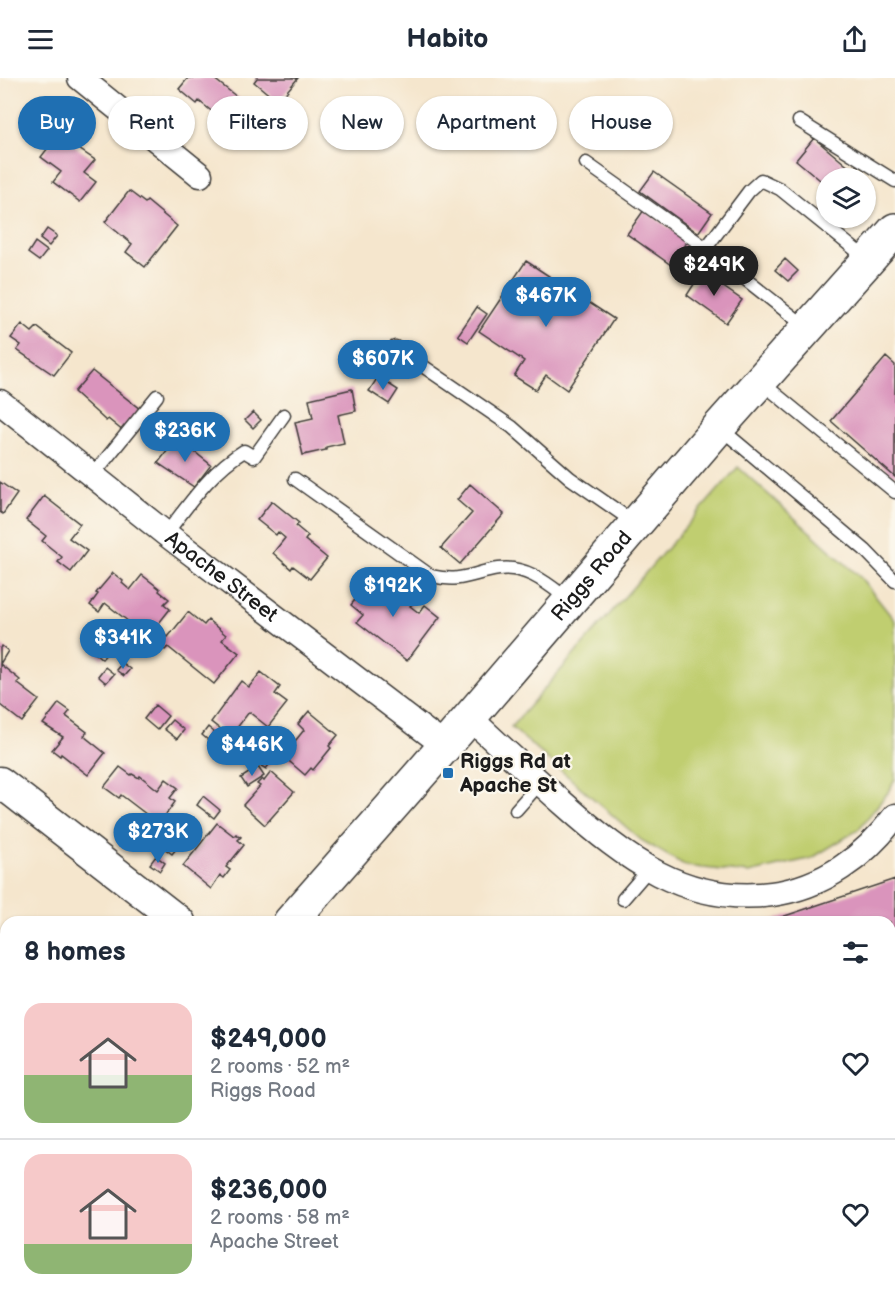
<!DOCTYPE html>
<html lang="en">
<head>
<meta charset="utf-8">
<style>
	body { margin:0; font-family:"Balsamiq Sans",sans-serif; background:#f6f6f7; color:#1f2937; height:100vh; display:flex; flex-direction:column; font-size:22px; white-space:nowrap }
	* { box-sizing:border-box; margin:0 }
	p { font-size:20px; color:#747a83 }
	.icon { flex:none; width:33px; height:33px; fill:none; stroke:currentColor; stroke-width:2; stroke-linecap:round; stroke-linejoin:round }
	.map { position:relative; flex:1; overflow:hidden }
	.drawer { position:absolute; left:0px; top:838px; width:896px; height:386px; display:flex; flex-direction:column; background:#fff; border-radius:18px 18px 0 0; box-shadow:0 2px 4px #0004 }
	.drawer>* { flex:none }
	.guide { position:absolute; left:18px; top:18px; width:860px; height:54px; display:flex; gap:12px }
	.tools { position:absolute; left:816px; top:90px; display:grid; gap:12px }
	.tools a { display:grid; place-items:center; width:60px; height:60px; border-radius:50%; background:#fff; box-shadow:0 2px 4px #0004; font-size:30px }
	.price { position:absolute; translate:-50% -51px; padding:0 14px; border-radius:21px; background:#1f6fb2; color:#fff; font-size:20px; line-height:39px; filter:drop-shadow(0 2px 3px #0008) }
	.price::after { content:''; position:absolute; left:50%; top:36px; width:18px; height:14px; margin-left:-9px; background:inherit; clip-path:polygon(0 0,100% 0,50% 100%) }
	.price.selected { background:#222; color:#fff }
	ul { padding:0; list-style:none }
	li { display:flex; align-items:center; gap:18px; height:150px; padding:0 24px }
	li+li { border-top:2px solid #e0e1e3 }
	li span { display:grid; place-items:center; flex:none; width:168px; height:120px; border-radius:18px; color:#555 }
	li>.icon { margin-inline-start:auto }
	span .icon { width:72px; height:72px; fill:#fffc; stroke-width:1 }
	li b { font-size:26px }
	h2 { display:flex; justify-content:space-between; align-items:center; height:72px; padding:0 24px; font-size:26px }
	.tag { padding:0 21px; border-radius:27px; background:#fff; box-shadow:0 2px 4px #0004; font-size:21px; line-height:54px }
	.tag.selected { background:#1f6fb2; color:#fff }
	header { display:flex; justify-content:space-between; align-items:center; height:78px; padding:0 24px; background:#fff; font-size:27px; font-weight:600 }
	.map>svg:first-child { display:block }
	.green { fill:#c0ce70; stroke:#6e7546; stroke-width:1.5 }
	.forest { fill:#98b162; stroke:#5a663f; stroke-width:1.5 }
	.building { fill:#da94bc }
	.lines { fill:none; stroke-linecap:round; stroke-linejoin:round }
	.service-casing { stroke:#3d3a37; stroke-width:15 }
	.minor-casing { stroke:#3d3a37; stroke-width:27 }
	.tertiary-casing { stroke:#3d3a37; stroke-width:33 }
	.secondary-casing { stroke:#3d3a37; stroke-width:36 }
	.service { stroke:#fff; stroke-width:12 }
	.minor { stroke:#fff; stroke-width:24 }
	.tertiary { stroke:#fff; stroke-width:30 }
	.secondary { stroke:#fff; stroke-width:33 }
	.poi-dot { fill:#1f6fb2; stroke:#fbf7ec; stroke-width:2 }
	.labels { text-anchor:middle; stroke-width:4.5; stroke-linejoin:round; paint-order:stroke }
	.street-label { font-size:21px; fill:#1c1c1c; stroke:#fbf7ec }
	.poi-label { font-size:21px; font-weight:bold; fill:#1c1c1c; stroke:#fbf7ec; text-anchor:start }
</style>
</head>
<body>
<header><svg class="icon" aria-label="menu" viewBox="0 0 24 24"><path d="M4 6h16M4 12h16M4 18h16"/></svg>Habito<svg class="icon" aria-label="share" viewBox="0 0 24 24"><path d="M12 15V3M7 8l5-5 5 5M5 13v7h14v-7"/></svg></header>
<div class="map">
<svg width="895" height="1223" viewBox="0 0 895 1223">
	<rect width="100%" height="100%" fill="#fbf7ec"/>
	<filter id="ink" filterUnits="userSpaceOnUse"><feTurbulence type="fractalNoise" baseFrequency=".0167" numOctaves="2"/><feDisplacementMap in="SourceGraphic" scale="12" xChannelSelector="R" yChannelSelector="G"/><feConvolveMatrix kernelMatrix="1 2 1 2 8 2 1 2 1" color-interpolation-filters="sRGB"/></filter>
	<filter id="wash" filterUnits="userSpaceOnUse"><feTurbulence type="fractalNoise" baseFrequency=".008" numOctaves="4" result="noise"/><feDisplacementMap in="SourceGraphic" scale="24" xChannelSelector="R" yChannelSelector="G"/><feGaussianBlur stdDeviation="1.35" result="paint"/><feColorMatrix in="noise" values="0 0 0 0 0 0 0 0 0 0 0 0 0 0 0 0 0 1.4 0 .05"/><feComposite in="paint" operator="in"/></filter>
	<g filter="url(#wash)">
		<rect width="100%" height="100%" fill="#f5e6cd"/>
		<!-- green -->
		<path class="green" d="M738 389 861 500 895 543V701L890 712 858 752 812 780 749 795 686 788 641 762 511 649Z"/>
		<!-- forest -->
		<path class="forest" d="M895 1087V1223H751L744 1218H890V1089Z"/>
		<g id="blocks">
			<!-- building -->
			<path class="building" d="M188 0H213L242 23 225 44 199 23 197 26 179 11Z
				M257 0H298L278 24 254 4Z
				M58 57 95 82 84 95 96 104 80 124 53 104 61 94 41 79Z
				M814 60 851 91 843 100H826V107L796 82Z
				M654 94 712 135 698 155 640 113Z
				M129 113 145 125 147 123 177 148 145 189 126 174 132 166 105 144Z
				M644 132 688 163 671 187 627 156Z
				M47 151 57 158 49 168 40 161Z
				M35 164 47 173 39 183 28 175Z
				M785 181 798 193 788 203 775 192Z
				M526 183 614 241 567 312 546 297 536 312 514 298 524 283 479 253Z
				M699 192 742 222 726 245 687 217 698 200 695 198Z
				M477 229 487 236 468 264 458 257Z
				M22 246 32 254 37 249 71 275 54 297 17 272 21 267 11 260Z
				M886 279 895 287V399L831 343Z
				M92 293 141 332 124 354 108 341 106 343 74 314Z
				M378 299 398 312 389 326 369 313Z
				M352 311 356 333 338 337 344 365 326 369V372L303 377 295 344 313 340 309 321Z
				M253 334 261 342 253 350 245 342Z
				M177 360 211 387 194 409 158 385Z
				M0 404 17 416 3 436 0 434Z
				M470 406 504 436 460 486 441 470 472 435 457 422Z
				M44 418 80 446 69 460 87 473 71 494 58 484 62 479 42 463 46 458 26 442Z
				M272 423 299 445 296 448 308 458 305 462 327 480 310 501 293 488 291 491 273 475 285 460 278 454 276 457 257 442Z
				M113 495 123 503 122 505 130 512 142 497 160 511 159 513 169 521 164 526 170 531 148 559 105 525 99 534 90 527 98 516 96 515Z
				M374 497 412 526 410 528 419 535 425 527 440 539 407 583 357 544 363 537 351 527Z
				M188 534 204 547 208 542 226 557 222 562 239 575 214 606 168 569 165 572 156 564 163 556 168 559Z
				M2 568 8 573 0 586 20 602 17 605 39 622 22 644 0 627V570Z
				M101 568 108 574 102 581 95 575Z
				M122 585 130 591 124 598 116 592Z
				M105 589 114 596 106 605 98 598Z
				M261 594 280 609 275 616 287 625 268 649 249 634 230 659 211 644 241 603 249 609Z
				M59 625 70 633 66 638 87 654 84 658 105 675 88 697 61 676 60 678 52 672 63 659 43 646Z
				M155 627 168 638 157 652 144 641Z
				M309 633 338 657 329 668 331 670 313 692 311 690 305 697 283 678 304 652 298 646Z
				M172 642 184 652 177 661 164 651Z
				M208 649 214 654 208 662 202 657Z
				M267 664 276 671 271 677 262 670Z
				M263 679 271 684 266 691 258 686Z
				M120 689 131 697 132 696 139 700 140 698 158 712 166 701 178 710 170 720 175 724 159 746 121 717 119 720 104 709Z
				M258 689 264 698 247 709 241 700Z
				M271 694 294 714 265 747 243 727 260 708 257 706 262 701 264 703Z
				M203 718 220 732 214 740 197 727Z
				M182 745 191 753 172 776 163 769Z
				M217 745 234 758 236 756 241 759 238 762 244 767 226 789 230 792 224 800 220 797 211 811 183 788Z
				M156 778 165 785 160 793 150 786Z
				M895 801V891L890 893V844H767Z
				M148 1218H252L245 1223H151Z"/>
		</g>
	</g>
	<g filter="url(#ink)">
		<use href="#blocks" fill-opacity="0" stroke="#3d3a37" stroke-width="1.5"/>
		<g class="lines">
			<defs>
				<path id="service" d="M799 43 895 103
					M586 85 706 170
					M806 249 706 170 749 113 761 102 780 111 868 182
					M395 269 512 349 570 400 635 445
					M761 304 895 414
					M720 350 865 472 895 503
					M93 397 157 318
					M295 401 431 498C464 505 470 495 499 491 527 487 549 507 569 522
					M166 456C189 426 211 393 244 373L254 379 284 337
					M516 732 540 705
					M623 821 648 792
					M0 965 6 959
					M0 1144 6 1152
					M79 1218 85 1223"/>
				<g id="minor">
					<path d="M80 0 200 97"/>
					<path id="s1" d="M0 324 166 456 445 668"/>
					<path d="M470 640C501 669 532 698 564 726 626 781 685 827 772 816 823 809 865 779 895 738"/>
				</g>
				<path id="tertiary" d="M0 704 180 844
					M645 1218 651 1223"/>
				<g id="secondary">
					<path id="s2" d="M290 844 445 668 719 349 895 152"/>
					<path d="M0 1066 6 1063"/>
				</g>
			</defs>
			<!-- service casing -->
			<use href="#service" class="service-casing"/>
			<!-- minor casing -->
			<use href="#minor" class="minor-casing"/>
			<!-- tertiary casing -->
			<use href="#tertiary" class="tertiary-casing"/>
			<!-- secondary casing -->
			<use href="#secondary" class="secondary-casing"/>
			<!-- service -->
			<use href="#service" class="service"/>
			<!-- minor -->
			<use href="#minor" class="minor"/>
			<!-- tertiary -->
			<use href="#tertiary" class="tertiary"/>
			<!-- secondary -->
			<use href="#secondary" class="secondary"/>
		</g>
	</g>
	<!-- markers -->
	<rect class="poi-dot" x="442" y="689" width="12" height="12" rx="3"/>
	<g class="labels">
		<!-- street labels -->
		<g class="street-label">
			<text dy="7" stroke="none"><textPath href="#s1" startOffset="282">Apache Street</textPath></text>
			<text dy="7" stroke="none"><textPath href="#s2" startOffset="459">Riggs Road</textPath></text>
		</g>
		<!-- poi labels -->
		<g class="poi-label">
			<text x="460" y="690">Riggs Rd at<tspan x="460" dy="24">Apache St</tspan></text>
		</g>
	</g>
</svg>
<div class="tools">
<a><svg class="icon" aria-label="layers" viewBox="0 0 24 24"><path d="M12 4l9 5-9 5-9-5zM3 14l9 5 9-5"/></svg></a>
</div>
<b class="price selected" style="left:714px;top:219px">$249K</b>
<b class="price" style="left:546px;top:250px">$467K</b>
<b class="price" style="left:383px;top:313px">$607K</b>
<b class="price" style="left:185px;top:385px">$236K</b>
<b class="price" style="left:393px;top:540px">$192K</b>
<b class="price" style="left:123px;top:592px">$341K</b>
<b class="price" style="left:252px;top:699px">$446K</b>
<b class="price" style="left:158px;top:786px">$273K</b>
<div class="guide">
<a class="tag selected">Buy</a>
<a class="tag">Rent</a>
<a class="tag">Filters</a>
<a class="tag">New</a>
<a class="tag">Apartment</a>
<a class="tag">House</a>
</div>
<section class="drawer">
<h2>8 homes<svg class="icon" aria-label="filters" viewBox="0 0 24 24"><path d="M4 7h16M4 17h16"/><circle cx="9" cy="7" r="2"/><circle cx="15" cy="17" r="2"/></svg></h2>
<ul>
<li><span style="background:linear-gradient(#f6c9c9 60%,#8fb573 0)"><svg class="icon" aria-label="home" viewBox="0 0 24 24"><path d="M3 11l9-7 9 7M6 9v11h12V9"/></svg></span><div><b>$249,000</b><p>2 rooms · 52 m²</p><p>Riggs Road</p></div><svg class="icon" aria-label="heart" viewBox="0 0 24 24"><path d="M12 20l-8-8c-3-5 5-10 8-4 3-6 11-1 8 4z"/></svg></li>
<li><span style="background:linear-gradient(#f6c9c9 75%,#8fb573 0)"><svg class="icon" aria-label="home" viewBox="0 0 24 24"><path d="M3 11l9-7 9 7M6 9v11h12V9"/></svg></span><div><b>$236,000</b><p>2 rooms · 58 m²</p><p>Apache Street</p></div><svg class="icon" aria-label="heart" viewBox="0 0 24 24"><path d="M12 20l-8-8c-3-5 5-10 8-4 3-6 11-1 8 4z"/></svg></li>
</ul>
</section>
</div>
</body>
</html>
